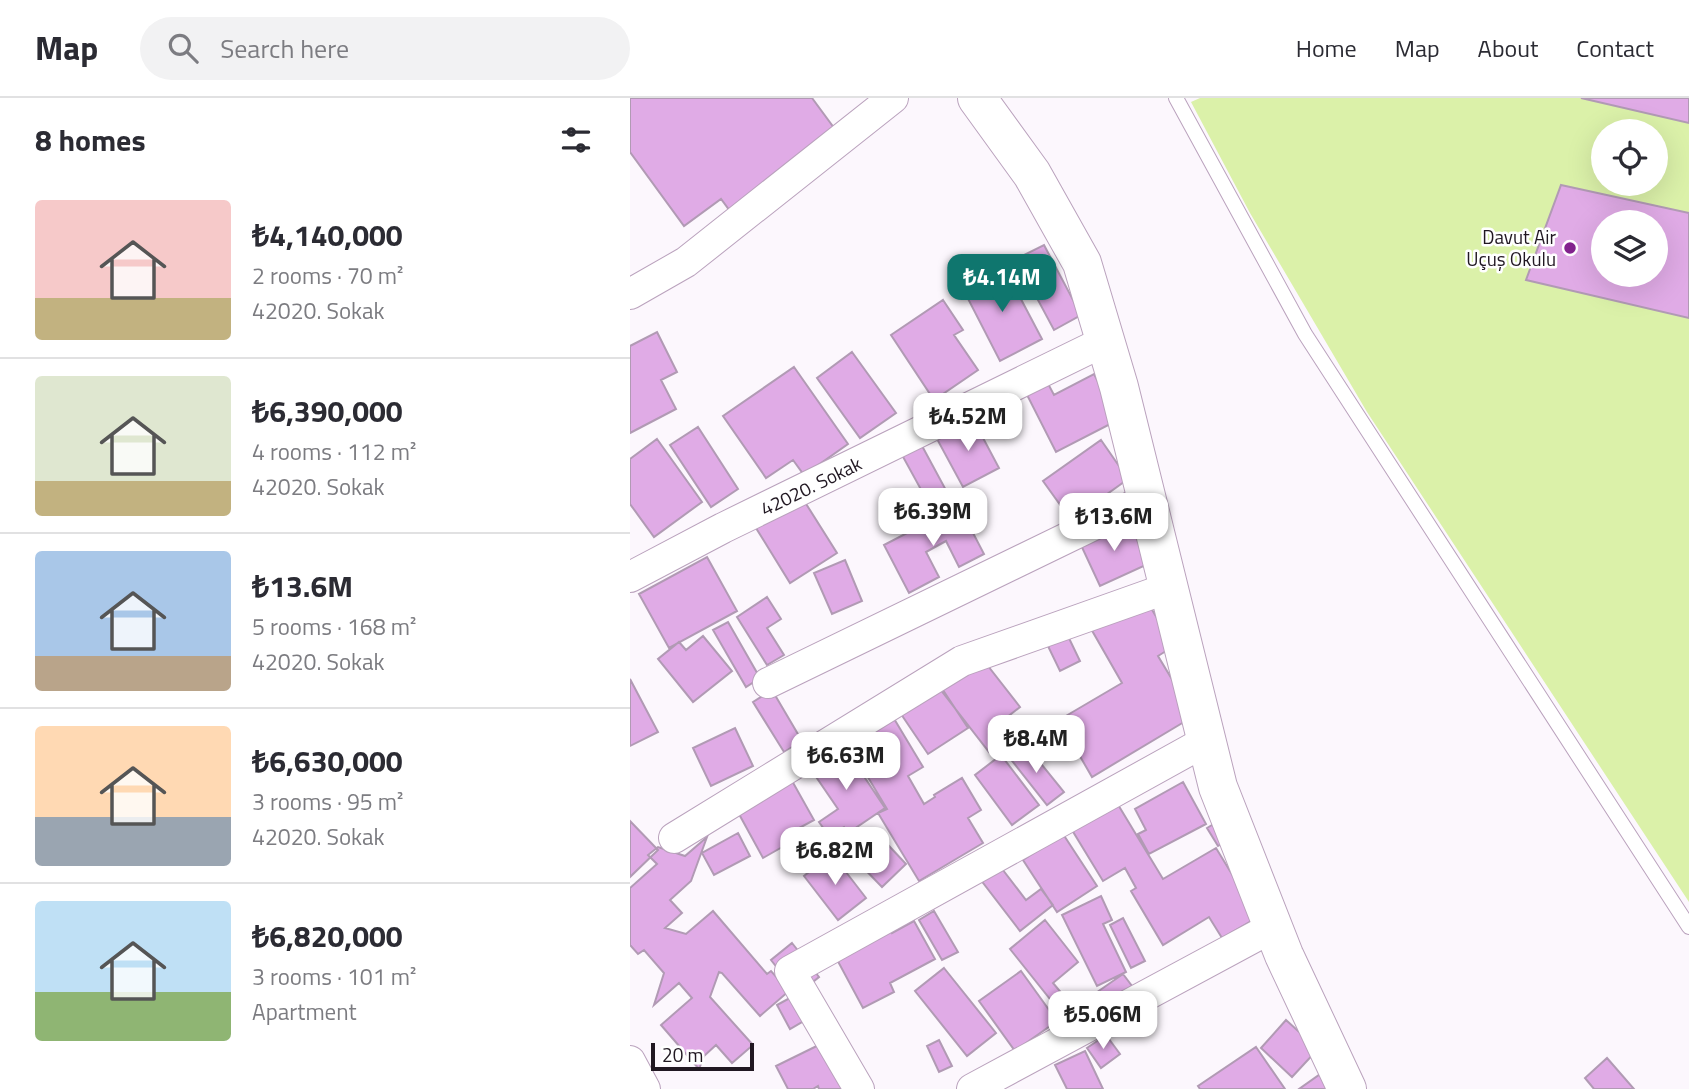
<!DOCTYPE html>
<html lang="en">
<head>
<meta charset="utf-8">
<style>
	body { margin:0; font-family:"Titillium Web",sans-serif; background:#f2f2f3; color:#2b2b33; height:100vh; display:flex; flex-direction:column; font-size:26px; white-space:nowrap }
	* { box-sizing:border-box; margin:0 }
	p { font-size:23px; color:#7c7c81 }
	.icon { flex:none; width:38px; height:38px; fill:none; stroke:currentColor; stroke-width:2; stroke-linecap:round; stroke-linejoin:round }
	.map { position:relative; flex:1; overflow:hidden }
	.details { display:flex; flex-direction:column; background:#fff; width:630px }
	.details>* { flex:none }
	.buttons { position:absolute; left:961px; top:21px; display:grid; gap:14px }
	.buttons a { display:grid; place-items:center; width:77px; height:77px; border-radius:50%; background:#fff; box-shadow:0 7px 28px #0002; font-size:35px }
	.scale { position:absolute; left:21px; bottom:18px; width:103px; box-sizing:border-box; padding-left:7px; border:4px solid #211822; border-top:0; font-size:19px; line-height:24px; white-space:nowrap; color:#211822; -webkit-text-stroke:5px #fff; paint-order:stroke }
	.price { position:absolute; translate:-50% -60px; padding:0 16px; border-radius:14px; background:#fff; color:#222; font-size:23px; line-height:46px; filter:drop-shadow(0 2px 4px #0008) }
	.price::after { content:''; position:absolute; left:50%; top:42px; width:21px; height:16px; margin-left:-10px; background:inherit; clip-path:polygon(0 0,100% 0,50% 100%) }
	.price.active { background:#0f766e; color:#fff }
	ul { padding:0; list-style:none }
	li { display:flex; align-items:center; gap:21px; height:175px; padding:0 35px }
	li+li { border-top:2px solid #e1e1e2 }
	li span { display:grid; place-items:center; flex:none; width:196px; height:140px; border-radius:7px; color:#555 }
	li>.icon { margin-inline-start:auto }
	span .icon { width:84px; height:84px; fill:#fffc; stroke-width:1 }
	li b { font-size:30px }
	h2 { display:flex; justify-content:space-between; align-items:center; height:84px; padding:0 35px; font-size:30px }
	header { display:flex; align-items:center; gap:42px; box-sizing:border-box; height:98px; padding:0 35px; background:#fff; border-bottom:2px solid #e1e1e2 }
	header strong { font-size:33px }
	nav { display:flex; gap:38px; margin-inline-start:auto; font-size:24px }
	.search { width:490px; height:63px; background:#f2f2f3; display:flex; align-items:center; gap:18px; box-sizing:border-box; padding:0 24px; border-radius:38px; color:#7c7c81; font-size:26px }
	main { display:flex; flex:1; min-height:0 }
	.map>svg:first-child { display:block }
	.green { fill:#dbf1a9; fill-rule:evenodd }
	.building { fill:#e0abe6; stroke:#b19ab4; stroke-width:2; fill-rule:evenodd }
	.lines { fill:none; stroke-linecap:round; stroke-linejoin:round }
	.lane-casing { stroke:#baa2bd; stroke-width:16 }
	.street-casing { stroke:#baa2bd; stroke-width:32 }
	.secondary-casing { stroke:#baa2bd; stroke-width:40 }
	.lane { stroke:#fff; stroke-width:14 }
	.street { stroke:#fff; stroke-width:30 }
	.secondary { stroke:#fff; stroke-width:38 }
	.poi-dot { fill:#83238e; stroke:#fff; stroke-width:2.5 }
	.labels { text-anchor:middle; stroke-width:5; stroke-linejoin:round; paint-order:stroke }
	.poi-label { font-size:19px; fill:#211822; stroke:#fff; text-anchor:end }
	.street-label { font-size:19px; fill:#211822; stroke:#fff }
</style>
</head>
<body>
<header>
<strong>Map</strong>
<div class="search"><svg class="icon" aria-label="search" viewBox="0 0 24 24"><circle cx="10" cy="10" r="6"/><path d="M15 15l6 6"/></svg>Search here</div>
<nav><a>Home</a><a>Map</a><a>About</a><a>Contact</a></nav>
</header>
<main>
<section class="details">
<h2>8 homes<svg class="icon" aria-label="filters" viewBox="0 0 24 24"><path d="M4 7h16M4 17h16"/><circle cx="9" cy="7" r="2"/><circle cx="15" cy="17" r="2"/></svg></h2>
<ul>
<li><span style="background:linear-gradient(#f6c9c9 70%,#c2b280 0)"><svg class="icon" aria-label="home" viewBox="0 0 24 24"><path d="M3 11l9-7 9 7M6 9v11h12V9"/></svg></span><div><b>₺4,140,000</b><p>2 rooms · 70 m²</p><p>42020. Sokak</p></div></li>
<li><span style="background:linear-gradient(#dfe7d0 75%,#c2b280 0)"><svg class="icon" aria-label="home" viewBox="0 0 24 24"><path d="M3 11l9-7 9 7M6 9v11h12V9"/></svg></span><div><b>₺6,390,000</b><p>4 rooms · 112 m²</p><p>42020. Sokak</p></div></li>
<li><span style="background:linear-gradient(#a9c7e8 75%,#b9a48a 0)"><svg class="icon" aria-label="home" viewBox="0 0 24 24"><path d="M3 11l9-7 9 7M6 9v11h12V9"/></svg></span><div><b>₺13.6M</b><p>5 rooms · 168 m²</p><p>42020. Sokak</p></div></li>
<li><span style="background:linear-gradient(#ffd9b3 65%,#9aa5b1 0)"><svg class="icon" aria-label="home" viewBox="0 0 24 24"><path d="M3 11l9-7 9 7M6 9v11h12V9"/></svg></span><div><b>₺6,630,000</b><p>3 rooms · 95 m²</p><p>42020. Sokak</p></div></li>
<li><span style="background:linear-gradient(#bfe0f5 65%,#8fb573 0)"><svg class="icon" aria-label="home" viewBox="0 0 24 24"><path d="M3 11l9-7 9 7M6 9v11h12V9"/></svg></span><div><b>₺6,820,000</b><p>3 rooms · 101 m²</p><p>Apartment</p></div></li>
</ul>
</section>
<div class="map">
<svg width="1059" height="991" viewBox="0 0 1059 991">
	<rect width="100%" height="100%" fill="#fcf7fd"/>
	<!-- green -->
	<path class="green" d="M570 0H951L1059 25V804L737 314 620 115 561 4ZM973 33H1026V86H973ZM973 124H1026V177H973Z"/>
	<!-- building -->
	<path class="building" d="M0 0H182L210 38 103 117 91 101 54 128 0 54Z
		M951 0H1059V25Z
		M931 87 1059 115V220L896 182ZM973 124H1026V177H973Z
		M414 147 451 217 424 232 386 161Z
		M374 169 412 241 370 263 333 191Z
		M313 202 333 232 324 237 348 272 304 302 261 237Z
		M27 234 47 274 31 282 46 311 0 335V248Z
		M222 254 266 315 230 340 187 280Z
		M164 269 218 346 174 377 163 362 136 380 93 318Z
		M464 276 488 322 426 354 393 289 414 278 424 297Z
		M343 321 369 370 333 389 307 341Z
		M68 329 108 391 81 409 40 347Z
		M27 341 72 404 24 439 0 406V361Z
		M471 342 498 381 441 422 413 383Z
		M291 346 324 407 305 417 272 357Z
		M173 401 207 455 160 485 126 430Z
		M329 408 354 456 329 469 316 443 296 454 309 479 279 495 254 447Z
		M499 423 518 466 470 488 450 445Z
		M77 459 107 513 39 550 9 496Z
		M215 462 232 503 202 516 184 475Z
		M513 497 544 548 528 558 564 618 462 679 429 622 492 585 460 529Z
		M137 499 151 521 137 530 154 557 137 567 107 519Z
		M98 524 130 580 116 589 83 532Z
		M436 534 450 563 430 573 416 544Z
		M73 538 102 573 63 604 28 561 49 544 56 552Z
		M351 559 390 609 366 628 376 641 359 654 310 591Z
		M0 581 28 634 0 648Z
		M309 586 338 630 298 656 271 616Z
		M142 592 172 643 154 654 123 604Z
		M263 619 293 669 278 678 294 706 305 699 304 697 332 680 351 712 338 720 353 745 289 783 248 715 257 711 218 646Z
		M105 630 123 668 81 688 63 650Z
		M395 646 434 694 417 707 379 659Z
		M213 647 255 710 218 735 214 729 199 738 189 724 208 711 180 670Z
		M371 657 409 707 382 727 345 677Z
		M152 665 184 722 156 737 161 744 133 760 109 716Z
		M553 684 576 726 519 756 508 736 516 732 505 711Z
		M487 705 533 781 586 750 628 819 592 840 579 819 533 847 501 793 506 790 495 770 473 783 442 732Z
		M592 721 603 739 588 748 577 730Z
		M0 723 28 752 0 779Z
		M245 733 276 766 252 789 220 756Z
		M108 735 120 758 84 777 72 755Z
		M433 736 467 788 427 814 393 762Z
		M77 739 61 783 40 802 52 815 35 830 56 836 83 813 137 876 141 873 159 893 130 918 92 875 89 874 80 899 123 947 102 965 86 947 74 958 69 971 31 927 62 900 49 885 24 907 34 875 14 852 8 856 0 847V790L27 766 18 757 28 749 55 758Z
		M202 756 236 800 208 822 174 778Z
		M366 763 396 802 411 791 423 807 390 833 347 777Z
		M471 798 482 822 473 826 496 874 467 888 432 817Z
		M304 813 328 854 312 862 289 822Z
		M493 820 515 863 501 870 480 827Z
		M415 822 448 864 423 885 434 898 424 906 380 851Z
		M284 823 305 861 260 885 264 894 233 910 204 856 259 828 262 835Z
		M162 845 189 879 168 896 141 862Z
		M314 870 366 935 337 958 285 893Z
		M391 873 427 923 385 953 349 903Z
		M493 876 502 888 471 909 463 897Z
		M178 890 191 913 160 931 147 907Z
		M656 922 688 951 662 979 631 950Z
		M476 937 490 956 471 970 457 950Z
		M201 941 218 991H189L188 988 183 991H158L146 968Z
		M309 942 322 968 309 974 297 948Z
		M626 949 655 991H570L568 988Z
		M455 953 473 991H437L425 967Z
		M977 960 1004 991H964L955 980Z
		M696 972 709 991H669Z"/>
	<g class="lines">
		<defs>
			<path id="lane" d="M546 0 675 236 1059 829"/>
			<path id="street" d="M0 196 56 164 263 0
				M0 479 93 430 475 243
				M138 585 517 401
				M44 740 332 563 538 490
				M0 963 15 991
				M229 991 160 873 576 643
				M342 991 643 829"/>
			<path id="secondary" d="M347 0 402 76 452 165 489 289 588 689 654 857 717 991"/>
		</defs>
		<!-- lane casing -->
		<use href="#lane" class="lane-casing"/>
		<!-- street casing -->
		<use href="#street" class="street-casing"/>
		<!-- secondary casing -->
		<use href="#secondary" class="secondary-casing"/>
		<!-- lane -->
		<use href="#lane" class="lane"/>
		<!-- street -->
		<use href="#street" class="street"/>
		<!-- secondary -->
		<use href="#secondary" class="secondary"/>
	</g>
	<!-- markers -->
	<circle class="poi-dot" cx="940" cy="150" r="7"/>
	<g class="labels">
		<!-- poi labels -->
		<g class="poi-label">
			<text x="926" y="146">Davut Air<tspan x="926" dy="22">Uçuş Okulu</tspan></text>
		</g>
		<!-- street labels -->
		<g class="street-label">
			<text transform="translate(181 388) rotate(-26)" y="7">42020. Sokak</text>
		</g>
	</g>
</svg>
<div class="buttons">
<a><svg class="icon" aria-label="locate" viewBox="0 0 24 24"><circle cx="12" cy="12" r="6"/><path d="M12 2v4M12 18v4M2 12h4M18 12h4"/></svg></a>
<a><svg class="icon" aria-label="layers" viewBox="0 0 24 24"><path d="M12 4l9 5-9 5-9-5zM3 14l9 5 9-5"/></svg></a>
</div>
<div class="scale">20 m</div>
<b class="price active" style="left:372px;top:216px">₺4.14M</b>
<b class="price" style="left:338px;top:355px">₺4.52M</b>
<b class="price" style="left:303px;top:450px">₺6.39M</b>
<b class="price" style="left:484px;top:455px">₺13.6M</b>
<b class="price" style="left:406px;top:677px">₺8.4M</b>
<b class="price" style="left:216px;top:694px">₺6.63M</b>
<b class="price" style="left:205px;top:789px">₺6.82M</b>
<b class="price" style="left:473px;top:953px">₺5.06M</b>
</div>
</main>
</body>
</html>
